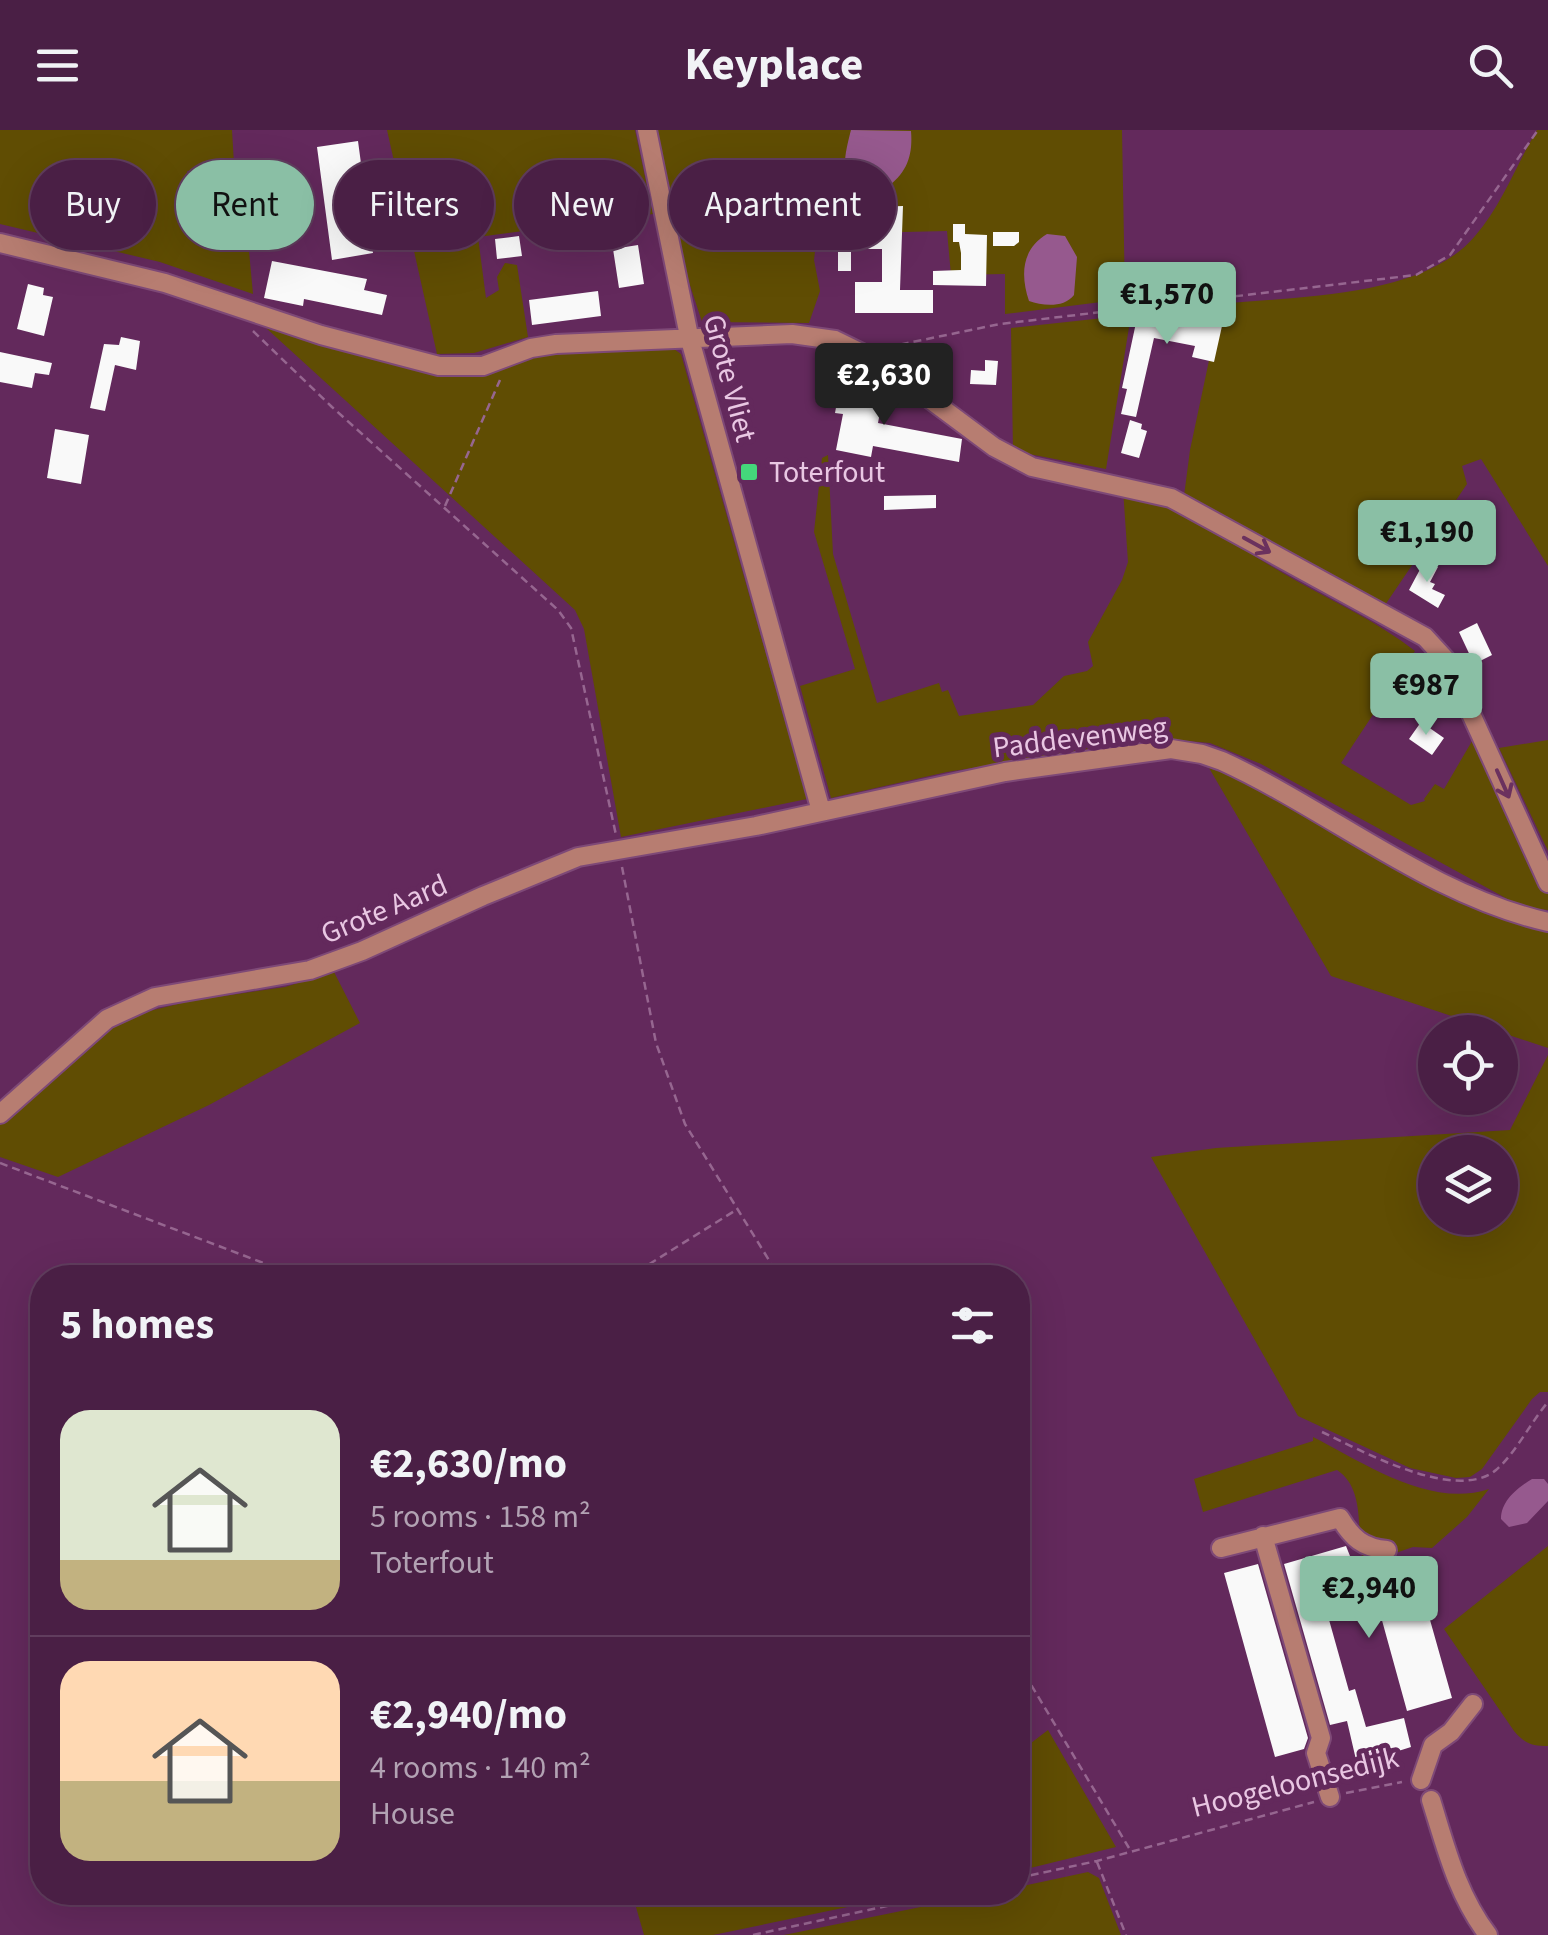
<!DOCTYPE html>
<html lang="en">
<head>
<meta charset="utf-8">
<style>
	body { margin:0; font-family:"Source Sans 3",sans-serif; background:#542c50; color:#f1f3f6; height:100vh; display:flex; flex-direction:column; font-size:38px; white-space:nowrap }
	* { box-sizing:border-box; margin:0 }
	p { font-size:32px; color:#b2a2b3 }
	.icon { flex:none; width:55px; height:55px; fill:none; stroke:currentColor; stroke-width:2; stroke-linecap:round; stroke-linejoin:round }
	.map { position:relative; flex:1; overflow:hidden }
	.details { position:absolute; left:30px; top:1135px; width:1000px; height:640px; display:flex; flex-direction:column; background:#4a1f45; border-radius:40px; box-shadow:0 10px 40px #0002,0 0 0 2px #613d5e }
	.details>* { flex:none }
	.guide { position:absolute; left:30px; top:30px; width:1000px; height:90px; display:flex; gap:20px }
	.tools { position:absolute; left:1418px; top:885px; display:grid; gap:20px }
	.tools a { display:grid; place-items:center; width:100px; height:100px; border-radius:50%; background:#4a1f45; box-shadow:0 10px 40px #0002,0 0 0 2px #613d5e; font-size:50px }
	.price { position:absolute; translate:-50% -85px; padding:0 22px; border-radius:10px; background:#8abfa5; color:#111; font-size:32px; line-height:65px; filter:drop-shadow(0 2px 5px #0008) }
	.price::after { content:''; position:absolute; left:50%; top:60px; width:30px; height:22px; margin-left:-15px; background:inherit; clip-path:polygon(0 0,100% 0,50% 100%) }
	.price.active { background:#222; color:#fff }
	ul { padding:0; list-style:none }
	li { display:flex; align-items:center; gap:30px; height:250px; padding:0 30px }
	li+li { border-top:2px solid #613d5e }
	li span { display:grid; place-items:center; flex:none; width:280px; height:200px; border-radius:30px; color:#555 }
	li>.icon { margin-inline-start:auto }
	span .icon { width:120px; height:120px; fill:#fffc; stroke-width:1 }
	li b { font-size:42px }
	h2 { display:flex; justify-content:space-between; align-items:center; height:120px; padding:0 30px; font-size:42px }
	.chip { padding:0 35px; border-radius:45px; background:#4a1f45; box-shadow:0 10px 40px #0002,0 0 0 2px #613d5e; font-size:35px; line-height:90px }
	.chip.active { background:#8abfa5; color:#111 }
	header { display:flex; justify-content:space-between; align-items:center; height:130px; padding:0 30px; background:#4a1f45; font-size:45px; font-weight:700 }
	.map>svg:first-child { display:block }
	.green { fill:#604d03; fill-rule:evenodd }
	.water { fill:#96598e }
	.building { fill:#f9f9f9 }
	.lines { fill:none; stroke-linecap:round; stroke-linejoin:round }
	.minor-casing { stroke:#7e4977; stroke-width:22 }
	.path { stroke:#966690; stroke-width:2.5; stroke-dasharray:8 5; stroke-linecap:butt }
	.minor { stroke:#b77d71; stroke-width:18 }
	.oneway { stroke:#6b315e }
	.poi-dot { fill:#44d77b; stroke:#63295c; stroke-width:4 }
	.labels { text-anchor:middle; stroke-width:10; stroke-linejoin:round; paint-order:stroke }
	.street-label { font-size:30px; fill:#e9c7e3; stroke:#63295c }
	.poi-label { font-size:30px; fill:#e9c7e3; stroke:#63295c; text-anchor:start }
</style>
</head>
<body>
<header><svg class="icon" aria-label="menu" viewBox="0 0 24 24"><path d="M4 6h16M4 12h16M4 18h16"/></svg>Keyplace<svg class="icon" aria-label="search" viewBox="0 0 24 24"><circle cx="10" cy="10" r="6"/><path d="M15 15l6 6"/></svg></header>
<div class="map">
<svg width="1548" height="1805" viewBox="0 0 1548 1805">
	<rect width="100%" height="100%" fill="#63295c"/>
	<!-- green -->
	<path class="green" d="M0 0H232L234 34 187 41 195 95 246 89 253 164 160 132 0 94Z
		M387 0H635L653 84 478 107 486 168 499 160 497 147 505 133 517 135 528 207 474 223 437 224Z
		M657 0H1122L1125 169 1005 184V144L951 145 947 101 817 104 814 130 820 161 809 193 702 192 688 149Z
		M1537 0H1548V436L1481 329 1462 336 1467 354 1383 478 1184 366 1190 320 1221 174C1298 166 1423 168 1475 106 1502 75 1516 35 1537 0Z
		M1131 185 1106 339 1013 321 1011 198Z
		M253 186 386 230 498 234 548 223 655 216 674 219 681 224 807 669 621 707 584 499 575 480Z
		M828 325 833 424 877 573 939 553 942 562 948 560 959 586 1033 575 1064 546 1087 541 1093 536 1088 512 1122 450 1128 432 1123 359C1186 379 1238 418 1295 450 1336 473 1378 492 1415 521L1341 633 1411 675 1425 671 1424 669 1435 654 1444 659 1475 606 1548 760V780L1522 777 1261 634 1210 613 1167 609 1139 611 947 642 831 668 800 556 855 539 814 402 822 328Z
		M1548 610V721L1499 618Z
		M1209 638 1240 649 1489 785 1548 802V918L1331 846Z
		M334 842 360 893 209 975 58 1047 0 1027V989L121 888 190 871 285 857Z
		M1548 925V1262H1540L1532 1269 1482 1339 1470 1347 1456 1348 1410 1338 1298 1286 1151 1027 1216 1018 1510 1000ZM1435 1022H1500V1088H1435Z
		M1313 1307C1363 1332 1429 1379 1489 1359L1467 1387 1432 1418 1413 1417 1364 1434C1355 1403 1367 1360 1337 1340L1203 1382 1194 1349 1313 1311Z
		M1548 1416V1616C1532 1616 1524 1613 1514 1601L1444 1499Z
		M1048 1600 1116 1717 1018 1741V1623Z
		M1088 1742 1099 1748 1121 1805H784L989 1763 1018 1762V1757Z
		M632 1763V1762L915 1763 713 1805H644Z"/>
	<!-- water -->
	<path class="water" d="M851 0 911 1C913 26 907 43 886 58 838 61 841 38 851 0Z
		M1047 104 1065 106 1077 127 1074 165C1064 178 1043 176 1029 171 1020 144 1022 119 1047 104Z
		M1532 1349H1544L1548 1354V1371L1527 1393 1509 1397 1501 1389C1501 1371 1517 1358 1532 1349Z"/>
	<!-- building -->
	<path class="building" d="M358 11 373 123 332 130 317 17Z
		M903 76 900 160H933V183H855V152H882V119H851V141H838V105H847L846 78Z
		M953 94H965V104L987 105 986 156 933 155V141L961 140V123L959 112H953Z
		M993 102H1019V112L1014 116H993Z
		M519 106 522 126 497 129 495 109Z
		M638 115 644 154 619 158 613 119Z
		M272 131 367 149 364 160 387 165 382 185 304 169 303 176 264 168Z
		M28 154 44 158 43 165 53 167 44 206 17 199Z
		M598 161 601 186 532 195 529 170Z
		M1207 183 1224 187 1214 232 1192 227 1195 216 1154 208 1136 287 1121 284 1127 259 1122 258 1137 188Z
		M121 207 140 211 136 240 115 235 105 281 90 278 104 214 119 215Z
		M0 222 52 233 49 245 35 243 32 258 0 252Z
		M985 230 998 231 996 255 970 254 971 240 985 241Z
		M841 250 874 256 873 264 883 266 878 293 962 309 959 332 873 316 871 327 836 320 843 284 835 283Z
		M1130 290 1142 294 1141 299 1147 301 1139 328 1121 323Z
		M55 299 89 305 81 354 47 348Z
		M936 365V378L884 380V366Z
		M1457 385 1468 392 1452 418 1441 411Z
		M1425 430 1438 437 1430 452 1435 454 1432 459 1445 465 1438 478 1409 460Z
		M1477 493 1492 525 1474 534 1459 502Z
		M1421 592 1444 608 1432 625 1409 609Z
		M1346 1416 1356 1441 1412 1426 1452 1568 1407 1581 1375 1465 1326 1479 1349 1561 1355 1559 1366 1597 1404 1588 1411 1617 1357 1634 1347 1591 1330 1595 1284 1434Z
		M1258 1434 1308 1608 1304 1619 1275 1627 1224 1443Z"/>
	<g class="lines">
		<defs>
			<path id="minor" d="M647 0 689 206 821 681
				M0 113 165 153 321 205 439 236H483L531 218 556 214 792 204 835 210 880 232 994 317 1032 337 1171 368 1425 507 1447 531 1548 753
				M0 984 107 889 155 867 310 840 362 821 483 766 578 727 756 696 1005 642 1171 619 1202 624 1222 631C1331 681 1429 765 1548 792
				M1263 1406 1321 1608 1316 1623 1330 1667
				M1221 1418 1340 1388C1352 1408 1363 1418 1387 1420
				M1421 1650 1433 1615 1451 1602 1473 1574
				M1431 1670C1446 1718 1457 1764 1488 1805"/>
		</defs>
		<!-- minor casing -->
		<use href="#minor" class="minor-casing"/>
		<!-- path -->
		<path class="path" d="M253 201 332 277 558 480 571 498 616 705
			M888 217 1000 194 1416 145 1450 125 1538 0
			M445 376 500 250
			M622 737 656 913 685 994 780 1148
			M0 1033 303 1148
			M627 1148 736 1080
			M1322 1302C1362 1321 1456 1373 1496 1340 1515 1324 1531 1292 1548 1272
			M1018 1533 1129 1718
			M1346 1663 1402 1652
			M1097 1732 1126 1805
			M1018 1748 1097 1731 1314 1672
			M753 1805 951 1762"/>
		<!-- minor -->
		<use href="#minor" class="minor"/>
	</g>
	<!-- one-way arrows -->
	<defs><path id="oneway-shaft" d="M-6 0H5M1.5-3L5.5 0L1.5 3" fill="none" stroke-width="1.6" stroke-linecap="round" stroke-linejoin="round" transform="scale(2.5)"/></defs>
	<g class="oneway">
		<use href="#oneway-shaft" transform="translate(1257 415) rotate(29)"/>
		<use href="#oneway-shaft" transform="translate(1503 654) rotate(66)"/>
	</g>
	<!-- markers -->
	<rect class="poi-dot" x="739" y="332" width="20" height="20" rx="5"/>
	<g class="labels">
		<!-- street labels -->
		<g class="street-label">
			<text transform="translate(730 248) rotate(75)" y="10">Grote Vliet</text>
			<text transform="translate(1080 607) rotate(-7)" y="10">Paddevenweg</text>
			<text transform="translate(384 779) rotate(-23)" y="10">Grote Aard</text>
			<text transform="translate(1295 1652) rotate(-14)" y="10">Hoogeloonsedijk</text>
		</g>
		<!-- poi labels -->
		<g class="poi-label">
			<text x="769" y="352">Toterfout</text>
		</g>
	</g>
</svg>
<div class="tools">
<a><svg class="icon" aria-label="locate" viewBox="0 0 24 24"><circle cx="12" cy="12" r="6"/><path d="M12 2v4M12 18v4M2 12h4M18 12h4"/></svg></a>
<a><svg class="icon" aria-label="layers" viewBox="0 0 24 24"><path d="M12 4l9 5-9 5-9-5zM3 14l9 5 9-5"/></svg></a>
</div>
<b class="price" style="left:1167px;top:217px">€1,570</b>
<b class="price active" style="left:884px;top:298px">€2,630</b>
<b class="price" style="left:1427px;top:455px">€1,190</b>
<b class="price" style="left:1426px;top:608px">€987</b>
<b class="price" style="left:1369px;top:1511px">€2,940</b>
<div class="guide">
<a class="chip">Buy</a>
<a class="chip active">Rent</a>
<a class="chip">Filters</a>
<a class="chip">New</a>
<a class="chip">Apartment</a>
</div>
<section class="details">
<h2>5 homes<svg class="icon" aria-label="filters" viewBox="0 0 24 24"><path d="M4 7h16M4 17h16"/><circle cx="9" cy="7" r="2"/><circle cx="15" cy="17" r="2"/></svg></h2>
<ul>
<li><span style="background:linear-gradient(#dfe7d0 75%,#c2b280 0)"><svg class="icon" aria-label="home" viewBox="0 0 24 24"><path d="M3 11l9-7 9 7M6 9v11h12V9"/></svg></span><div><b>€2,630/mo</b><p>5 rooms · 158 m²</p><p>Toterfout</p></div></li>
<li><span style="background:linear-gradient(#ffd9b3 60%,#c2b280 0)"><svg class="icon" aria-label="home" viewBox="0 0 24 24"><path d="M3 11l9-7 9 7M6 9v11h12V9"/></svg></span><div><b>€2,940/mo</b><p>4 rooms · 140 m²</p><p>House</p></div></li>
</ul>
</section>
</div>
</body>
</html>
